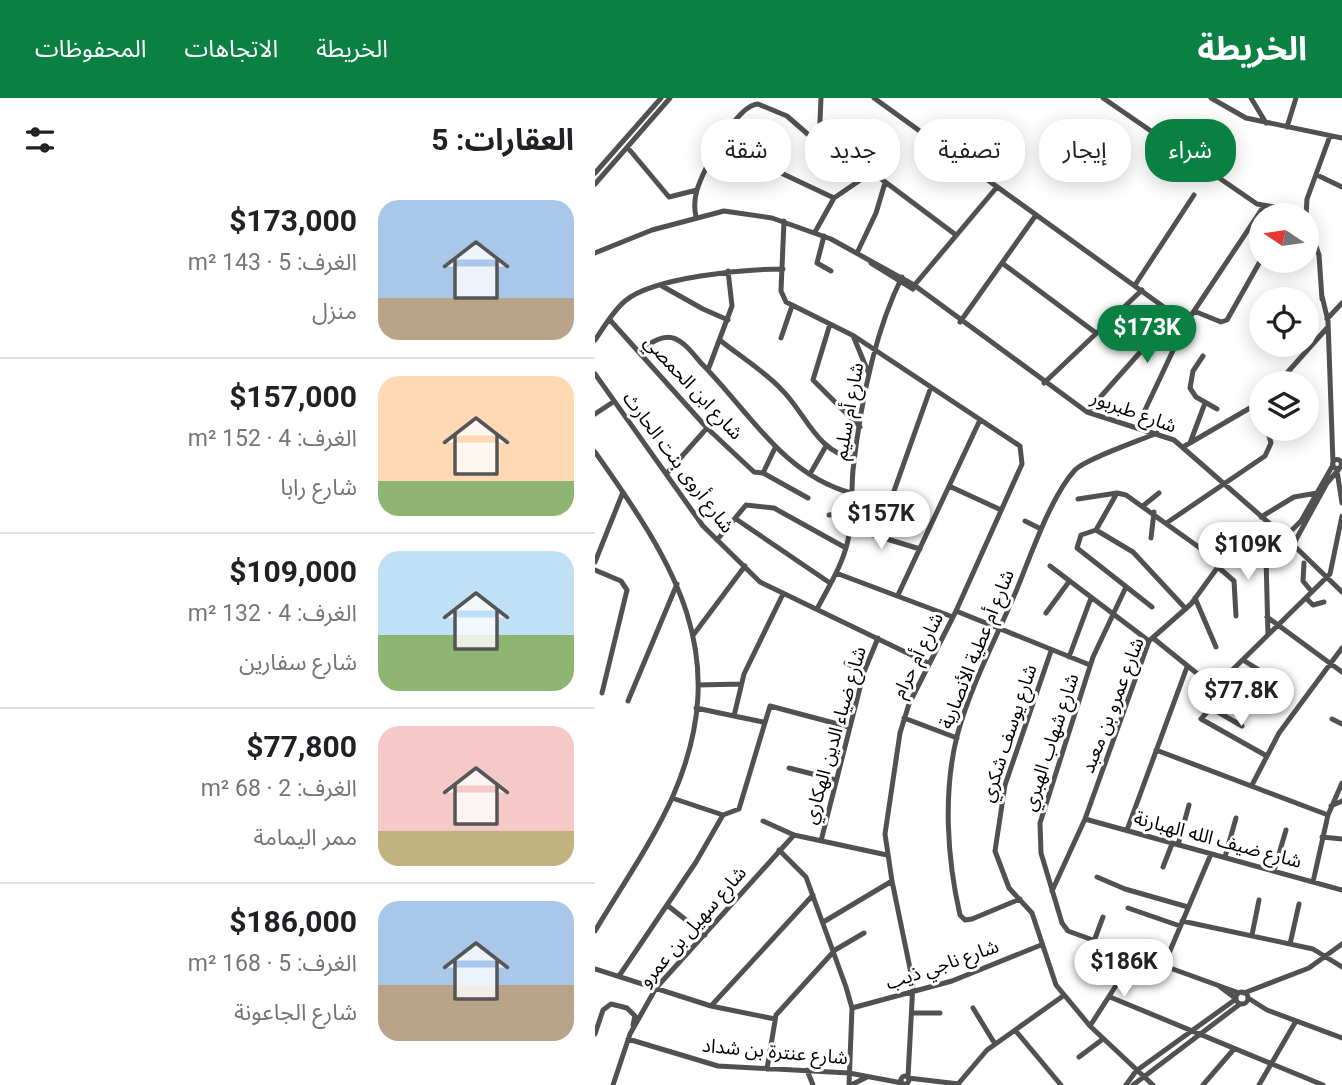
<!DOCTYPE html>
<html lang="ar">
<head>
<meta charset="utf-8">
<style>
	body { margin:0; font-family:Roboto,"Noto Sans Arabic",sans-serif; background:#f2f2f2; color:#202124; direction:rtl; height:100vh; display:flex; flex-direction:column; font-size:26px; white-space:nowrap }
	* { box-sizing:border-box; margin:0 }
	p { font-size:23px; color:#757577 }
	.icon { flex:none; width:38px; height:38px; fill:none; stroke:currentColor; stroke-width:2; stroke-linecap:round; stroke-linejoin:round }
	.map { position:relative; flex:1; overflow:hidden; direction:ltr }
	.drawer { display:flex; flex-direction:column; background:#fff; width:595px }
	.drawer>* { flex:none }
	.guide { position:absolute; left:21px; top:21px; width:620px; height:63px; direction:rtl; display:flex; gap:14px }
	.needle { width:46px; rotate:283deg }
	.buttons { position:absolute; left:654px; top:105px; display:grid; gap:14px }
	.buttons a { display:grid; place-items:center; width:70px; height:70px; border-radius:50%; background:#fff; box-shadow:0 4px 18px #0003; font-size:35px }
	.price { position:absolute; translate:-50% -60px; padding:0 16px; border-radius:24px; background:#fff; color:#222; font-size:23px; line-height:46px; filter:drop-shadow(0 2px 4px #0008) }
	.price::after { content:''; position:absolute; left:50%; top:42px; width:21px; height:16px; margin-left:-10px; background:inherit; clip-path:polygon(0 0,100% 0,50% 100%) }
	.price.current { background:#0b8043; color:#fff }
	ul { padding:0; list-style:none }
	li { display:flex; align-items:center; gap:21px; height:175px; padding:0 21px }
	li+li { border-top:2px solid #e0e0e0 }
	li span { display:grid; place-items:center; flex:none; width:196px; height:140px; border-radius:21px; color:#555 }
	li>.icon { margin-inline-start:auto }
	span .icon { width:84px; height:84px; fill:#fffc; stroke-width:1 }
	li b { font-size:30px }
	h2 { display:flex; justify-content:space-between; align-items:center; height:84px; padding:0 21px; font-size:30px }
	.chip { padding:0 24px; border-radius:28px; background:#fff; box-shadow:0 4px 18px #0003; font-size:24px; line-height:63px }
	.chip.current { background:#0b8043; color:#fff }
	header { display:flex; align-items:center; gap:42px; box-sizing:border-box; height:98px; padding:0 35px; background:#0b8043; color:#fff }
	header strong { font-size:33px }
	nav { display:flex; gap:38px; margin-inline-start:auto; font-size:24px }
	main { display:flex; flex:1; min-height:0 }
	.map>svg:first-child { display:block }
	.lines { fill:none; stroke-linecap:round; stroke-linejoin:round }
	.minor { stroke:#515151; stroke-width:5 }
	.labels { text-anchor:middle; stroke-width:6; stroke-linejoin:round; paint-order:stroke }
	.street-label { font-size:19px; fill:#000; stroke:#fff }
</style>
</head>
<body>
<header>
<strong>الخريطة</strong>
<nav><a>الخريطة</a><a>الاتجاهات</a><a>المحفوظات</a></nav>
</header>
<main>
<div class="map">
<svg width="747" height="987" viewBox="0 0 747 987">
	<rect width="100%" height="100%" fill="#fff"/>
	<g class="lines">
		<!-- minor -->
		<path class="minor" d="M279 0 591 225
			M508 0 662 106 710 114
			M616 0 651 20 747 40
			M656 0 671 25
			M692 29 701 0
			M125 46 239 100
			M224 46 226 0
			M33 50 74 99 102 92
			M0 75 66 0
			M722 77 747 89
			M0 86 75 0
			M711 117 712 101 735 38
			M101 119C99 110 99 102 102 92 108 72 141 7 163 6L192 18 224 46 277 74 361 137
			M712 122 724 157 727 201
			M189 123 186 193 191 204 259 238 425 348 427 366 361 513 314 606 305 635 290 736 297 783 318 885 313 979
			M656 131 667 136
			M220 134 239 100 277 74
			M229 138 222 165 236 173
			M0 155 57 132 129 113 177 120 236 141 319 187 492 314 579 342 690 439 747 494
			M262 155 281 115 290 85
			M276 165 318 191
			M407 165 501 235
			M540 187 599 97
			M67 188 108 211 133 222
			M317 190 402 89
			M727 198 733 223 738 365
			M599 213 626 224 632 222 667 160
			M732 221 747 205
			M15 222 112 330 159 374 168 375 180 350
			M365 224 441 117
			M235 226 218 282 265 329
			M186 240 197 208
			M259 240 274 276
			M0 242C9 229 18 213 30 203 58 179 151 171 188 171
			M126 243C146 259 169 273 186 291 210 314 222 355 259 360
			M44 253C53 247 67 236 78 240 89 243 99 257 106 265 153 312 187 376 256 395
			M608 258 598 273 595 290 601 299 622 311
			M113 272 137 208 133 173
			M0 276 108 428 165 484 333 565
			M449 285 547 192
			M683 285 732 230
			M663 306 667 316
			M492 314 548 251 547 247 518 220
			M0 316 18 304
			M542 329 591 225 669 108
			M595 345 610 305
			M588 349 667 303
			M0 354C80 467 139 557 78 698 57 745 26 789 0 833
			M737.5 366a4.5 4.5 0 1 1 9 0a4.5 4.5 0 1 1-9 0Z
			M742 373 747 405
			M72 375 112 330
			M168 375 213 400
			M215 376 231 348
			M354 388 404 411
			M522 395 501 432 486 437 482 450 557 509
			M483 401 522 395 531 397 626 465
			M549 407 564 395
			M234 417 256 415
			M666 419 699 399 722 395
			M141 421 235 485
			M430 423 446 431
			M573 424 670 358 676 345 672 331
			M255 430 325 451
			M501 432 538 454 591 511
			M283 438 336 289
			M690 439 706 423 738 367
			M556 440 559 414
			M122 442 151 407 179 410 251 450
			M698 447 732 385 744 371
			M671 460 673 537
			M0 464 28 394
			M709 465 708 483 717 494
			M455 468 554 543
			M623 469 639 483 641 518
			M0 472 26 483 32 492 7 595
			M241 475 358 519
			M531 489 498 559 445 725 446 755 467 825 473 833 644 895
			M303 497 385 322
			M600 500 621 549
			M711 500 718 507 729 504
			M222 511C234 488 248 466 253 442 258 419 256 395 258 372 265 310 279 235 307 179
			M361 513 495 567
			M451 515 473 485
			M672 519 747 574
			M99 536 150 468
			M558 540 615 586H623L735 476 747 418
			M456 553 410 687 400 753 414 790 437 815 461 887 495 928 558 987
			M474 559 496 500
			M648 562 683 584
			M251 565 269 574
			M633 579 621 604 606 621 670 657
			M103 587 146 586
			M653 592 666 573
			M33 603 82 486
			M101 610 139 618
			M616 610 647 628
			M309 620 362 640
			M737 621 747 626
			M168 624 139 618 149 576 188 496
			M561 652 733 717
			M194 670 241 682
			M657 687 684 635 747 550
			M77 700 128 717 144 711 175 608 254 629
			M736 708 747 703
			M490 721 747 792
			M168 723 199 737 292 757
			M532 732 592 569
			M727 739 747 741
			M226 743 269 574 283 540
			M583 747 594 707
			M184 752 211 779 251 889 257 910 254 987
			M630 759 641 720
			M568 769 577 746
			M679 773 691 732
			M502 779 530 791 593 809
			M718 784 733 717 747 685
			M457 793 490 721 554 543 596 506 636 451
			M425 801 377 821 370 822 365 817C352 760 348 695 362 638 376 586 402 539 422 491 436 457 456 398 480 372 490 361 544 343 562 335
			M72 807 110 837
			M533 810 585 828
			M230 823 297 783
			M587 823 718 851 747 869
			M657 837 664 802
			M499 843 508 819
			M695 846 704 806
			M569 867 616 756
			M0 871 116 908 180 921
			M24 878 101 764 128 717
			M624 888 640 900
			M641 900a6 6 0 1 1 12 0a6 6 0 1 1-12 0Z
			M649 895 714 870 747 846
			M515 899 728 987
			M653 900 672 912 747 940
			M116 908 218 797
			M257 910 357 883 446 847
			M378 910 400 946
			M317 915H345
			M495 928 540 858
			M420 932 466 987
			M0 936 8 912 16 906 32 910 40 918 38 927
			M33 941 123 968 254 975 307 985
			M484 959 508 941
			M172 971 181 917 240 852 269 835
			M212 972 218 987
			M306 982a4 4 0 1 1 8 0a4 4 0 1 1-8 0Z
			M313 980 364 986
			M363 986 392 952 468 898
			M18 987 35 936 61 890 199 737
			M256 987 272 979
			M531 987 541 973 641 901
			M538 987 645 906
			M608 987 639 951
			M664 987 701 923"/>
	</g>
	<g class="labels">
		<!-- street labels -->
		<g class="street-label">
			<text transform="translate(99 289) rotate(47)" y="7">شارع ابن الحمصي</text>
			<text transform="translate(253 313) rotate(-80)" y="7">شارع أم سليم</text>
			<text transform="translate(539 313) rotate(20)" y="7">شارع طبربور</text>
			<text transform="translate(84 364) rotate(53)" y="7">شارع أروى بنت الحارث</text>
			<text transform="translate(381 551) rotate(-68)" y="7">شارع أم عطية الأنصارية</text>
			<text transform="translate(322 557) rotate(-64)" y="7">شارع أم حرام</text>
			<text transform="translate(517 607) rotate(-69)" y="7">شارع عمرو بن معبد</text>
			<text transform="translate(413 635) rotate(-72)" y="7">شارع يوسف شكري</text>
			<text transform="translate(239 637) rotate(-74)" y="7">شارع ضياء الدين الهكاري</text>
			<text transform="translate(455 644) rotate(-72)" y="7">شارع شهاب الهبري</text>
			<text transform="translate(623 741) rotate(15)" y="7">شارع ضيف الله الهبارنة</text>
			<text transform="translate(97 828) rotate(-49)" y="7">شارع سهيل بن عمرو</text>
			<text transform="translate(347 866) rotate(-19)" y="7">شارع ناجي ذيب</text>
			<text transform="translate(180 953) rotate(5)" y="7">شارع عنترة بن شداد</text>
		</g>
	</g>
</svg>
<div class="buttons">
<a><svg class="needle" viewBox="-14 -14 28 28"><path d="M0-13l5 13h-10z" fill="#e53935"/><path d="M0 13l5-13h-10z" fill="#757577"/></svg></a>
<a><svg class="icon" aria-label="locate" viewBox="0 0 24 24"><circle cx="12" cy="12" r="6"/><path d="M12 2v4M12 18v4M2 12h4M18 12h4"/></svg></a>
<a><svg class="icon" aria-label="layers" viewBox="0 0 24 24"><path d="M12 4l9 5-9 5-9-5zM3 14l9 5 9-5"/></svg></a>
</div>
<b class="price current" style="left:552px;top:267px">$173K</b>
<b class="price" style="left:286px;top:453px">$157K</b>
<b class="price" style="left:653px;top:484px">$109K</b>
<b class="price" style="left:646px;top:630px">$77.8K</b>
<b class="price" style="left:529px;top:901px">$186K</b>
<div class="guide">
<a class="chip current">شراء</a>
<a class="chip">إيجار</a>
<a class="chip">تصفية</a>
<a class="chip">جديد</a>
<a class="chip">شقة</a>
</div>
</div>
<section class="drawer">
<h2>العقارات: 5<svg class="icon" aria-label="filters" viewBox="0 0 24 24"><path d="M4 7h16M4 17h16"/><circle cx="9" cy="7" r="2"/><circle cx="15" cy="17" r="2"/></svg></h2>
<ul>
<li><span style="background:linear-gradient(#a9c7e8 70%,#b9a48a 0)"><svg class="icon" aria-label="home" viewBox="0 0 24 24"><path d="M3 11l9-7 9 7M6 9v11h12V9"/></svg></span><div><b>$173,000</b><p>الغرف: 5 · 143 m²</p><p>منزل</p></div></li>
<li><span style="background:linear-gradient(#ffd9b3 75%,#8fb573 0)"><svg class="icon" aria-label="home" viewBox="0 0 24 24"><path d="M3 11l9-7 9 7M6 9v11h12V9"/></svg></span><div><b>$157,000</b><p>الغرف: 4 · 152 m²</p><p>شارع رابا</p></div></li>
<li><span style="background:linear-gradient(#bfe0f5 60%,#8fb573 0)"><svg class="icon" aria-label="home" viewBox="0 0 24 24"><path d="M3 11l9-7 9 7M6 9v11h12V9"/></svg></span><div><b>$109,000</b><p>الغرف: 4 · 132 m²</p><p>شارع سفارين</p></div></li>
<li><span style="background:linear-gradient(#f6c9c9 75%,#c2b280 0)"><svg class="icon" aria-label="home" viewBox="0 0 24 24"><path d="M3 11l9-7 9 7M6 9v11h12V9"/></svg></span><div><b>$77,800</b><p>الغرف: 2 · 68 m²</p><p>ممر اليمامة</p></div></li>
<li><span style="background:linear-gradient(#a9c7e8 60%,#b9a48a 0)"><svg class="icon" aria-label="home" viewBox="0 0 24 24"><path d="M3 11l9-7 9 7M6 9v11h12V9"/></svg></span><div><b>$186,000</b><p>الغرف: 5 · 168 m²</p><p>شارع الجاعونة</p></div></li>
</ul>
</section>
</main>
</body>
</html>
